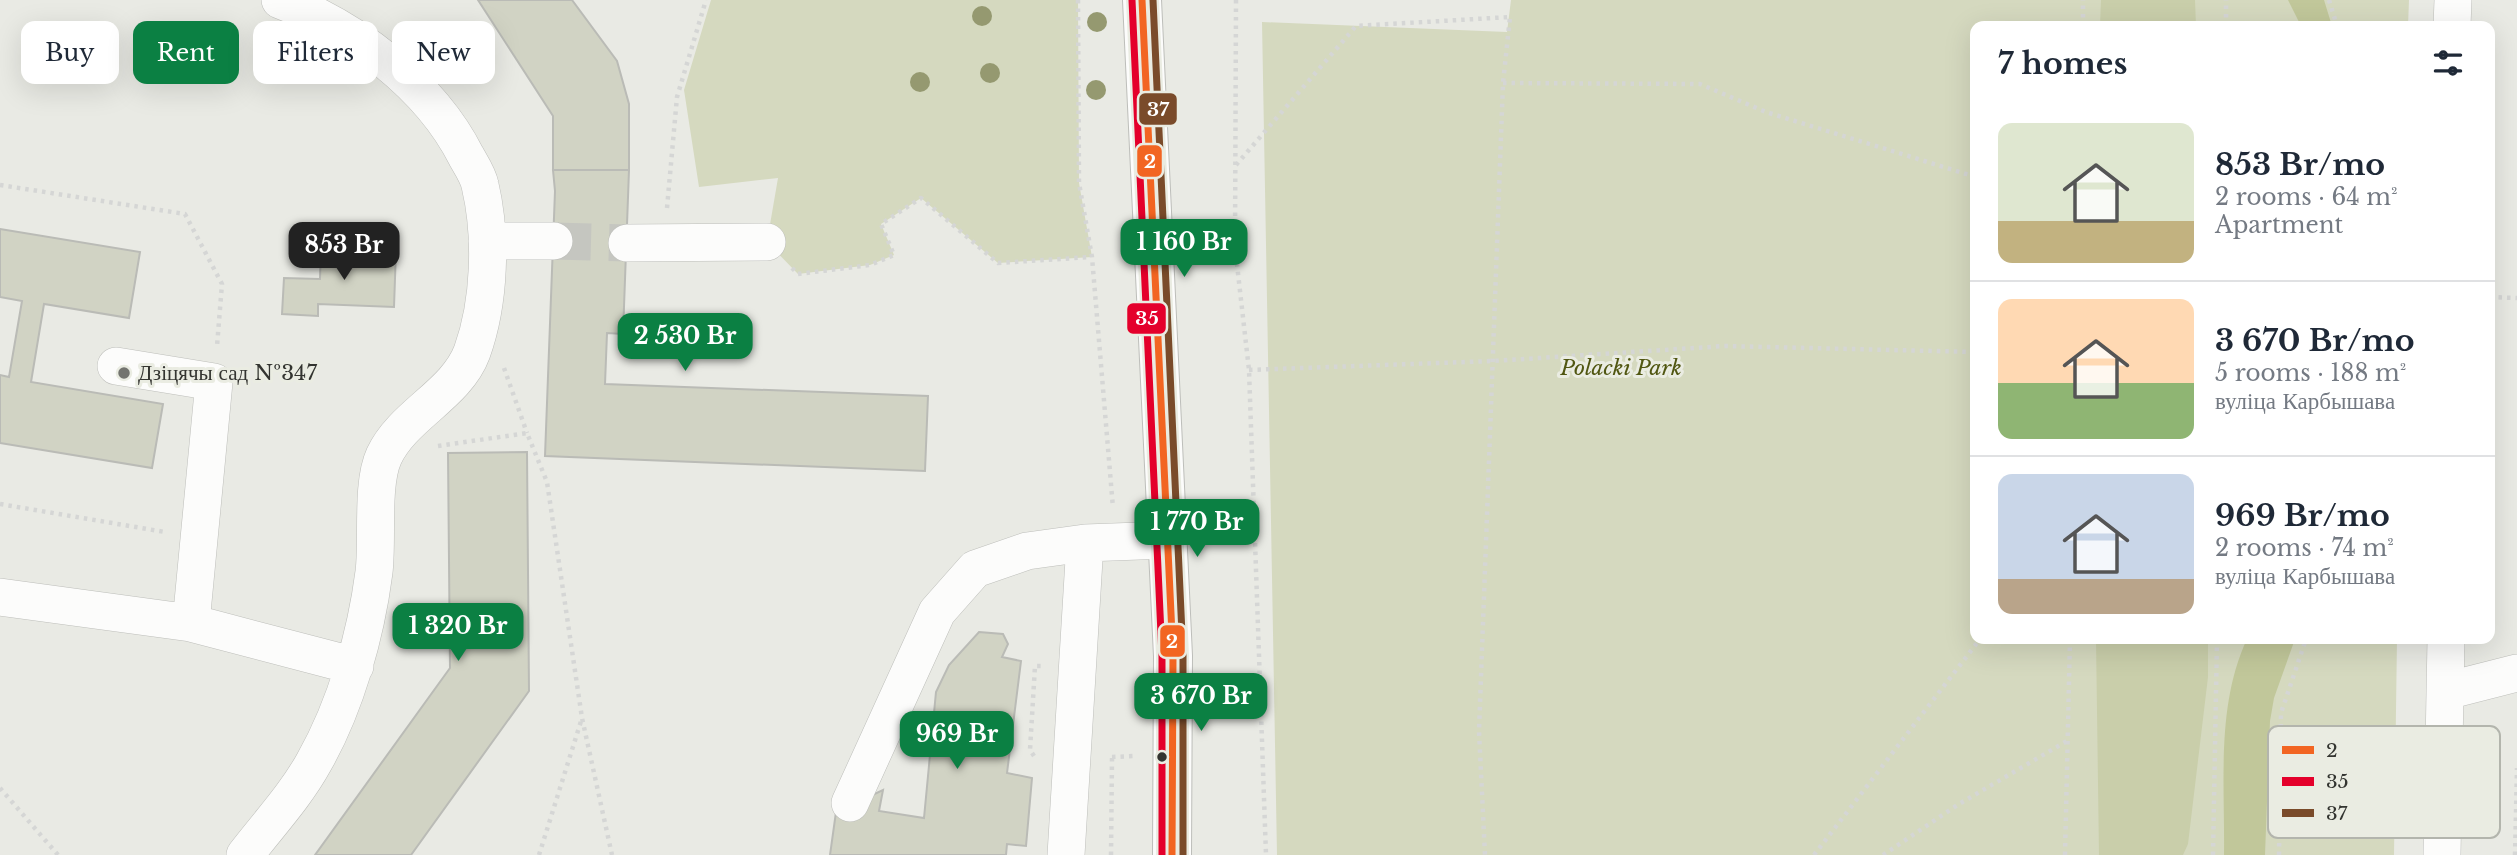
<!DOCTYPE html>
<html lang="en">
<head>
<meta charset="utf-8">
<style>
	body { margin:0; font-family:"Libre Baskerville",serif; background:#f2f2f3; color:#1f2937; height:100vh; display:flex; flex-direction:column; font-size:26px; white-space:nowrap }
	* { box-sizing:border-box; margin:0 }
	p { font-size:23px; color:#747a83 }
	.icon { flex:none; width:38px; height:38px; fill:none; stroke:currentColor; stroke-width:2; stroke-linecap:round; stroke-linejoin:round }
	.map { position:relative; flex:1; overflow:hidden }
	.panel { position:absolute; left:1970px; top:21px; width:525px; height:623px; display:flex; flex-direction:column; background:#fff; border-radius:14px; box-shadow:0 7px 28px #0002 }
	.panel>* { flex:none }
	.hud { position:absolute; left:21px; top:21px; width:665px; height:63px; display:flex; gap:14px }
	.price { position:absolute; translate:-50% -60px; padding:0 16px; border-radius:14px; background:#0b8043; color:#fff; font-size:23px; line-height:46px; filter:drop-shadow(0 2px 4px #0008) }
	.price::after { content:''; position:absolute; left:50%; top:42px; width:21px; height:16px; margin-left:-10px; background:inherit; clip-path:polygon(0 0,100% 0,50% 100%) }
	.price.selected { background:#222; color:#fff }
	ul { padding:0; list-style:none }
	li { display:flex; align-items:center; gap:21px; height:175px; padding:0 28px }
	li+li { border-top:2px solid #e0e1e3 }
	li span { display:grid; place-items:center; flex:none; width:196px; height:140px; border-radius:14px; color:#555 }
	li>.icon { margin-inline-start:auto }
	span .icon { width:84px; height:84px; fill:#fffc; stroke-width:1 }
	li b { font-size:30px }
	h2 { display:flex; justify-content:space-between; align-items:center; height:84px; padding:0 28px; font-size:30px }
	.pill { padding:0 24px; border-radius:14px; background:#fff; box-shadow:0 7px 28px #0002; font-size:24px; line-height:63px }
	.pill.selected { background:#0b8043; color:#fff }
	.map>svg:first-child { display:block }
	.green { fill:#d5d9bf }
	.forest { fill:#c9ceaa }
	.water { fill:#c1c79a }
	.building { fill:#d1d3c4; stroke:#babbb6; stroke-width:2 }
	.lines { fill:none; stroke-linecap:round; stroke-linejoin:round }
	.minor-tunnel { stroke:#c5c6c0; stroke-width:37; stroke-dasharray:37 18; stroke-linecap:butt }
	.minor-casing { stroke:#bdbeba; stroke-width:38 }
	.major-casing { stroke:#bdbeba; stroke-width:40 }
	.path { stroke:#d5d6d5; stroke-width:4.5; stroke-dasharray:3.5 5; stroke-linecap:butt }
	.minor { stroke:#fcfcfb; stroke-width:37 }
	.major { stroke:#fcfcfb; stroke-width:38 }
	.bus-1-casing { stroke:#eaece2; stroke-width:12 }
	.bus-2-casing { stroke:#eaece2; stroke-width:12 }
	.bus-3-casing { stroke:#eaece2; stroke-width:12 }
	.bus-1 { stroke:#f26522; stroke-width:7 }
	.bus-2 { stroke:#e4002b; stroke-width:7 }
	.bus-3 { stroke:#7a4b2a; stroke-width:7 }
	.tree { fill:#959970 }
	.poi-dot { fill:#73746f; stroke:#eaece2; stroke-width:2.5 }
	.bus-dot { fill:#333430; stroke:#eaece2; stroke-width:2.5 }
	.labels { text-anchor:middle; stroke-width:6; stroke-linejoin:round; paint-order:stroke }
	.park-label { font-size:21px; font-style:italic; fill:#505611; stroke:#eaece2 }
	.poi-label { font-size:21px; fill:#333430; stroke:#eaece2; text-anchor:start }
	.key { fill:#eaece2; stroke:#b3b5ad; stroke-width:2 }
	.key-label { font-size:19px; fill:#333430 }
	.line-badge { stroke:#eaece2; stroke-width:2.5 }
	.badge-label { font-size:19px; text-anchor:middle; font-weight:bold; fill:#fff }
</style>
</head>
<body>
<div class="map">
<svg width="2517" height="855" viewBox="0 0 2517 855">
	<rect width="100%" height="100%" fill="#e9eae4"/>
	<!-- green -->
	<path class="green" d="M711 0H1078L1079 183 1092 257 998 263 921 198 881 224 894 255 870 265 798 274 767 242 778 178 699 187 684 90Z
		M1511 0H2409L2408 26H1976V639H2397L2394 855H1277L1262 22 1507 32Z"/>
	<!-- forest -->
	<path class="forest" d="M2101 0H2195L2196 26H2100Z
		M2096 639H2208V677L2188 844 2183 855H2099Z"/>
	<!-- water -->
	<path class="water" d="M2288 0H2324L2332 26H2301Z
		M2247 639H2295L2274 698 2270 721 2265 855H2224C2225 784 2216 705 2247 639Z"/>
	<!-- building -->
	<path class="building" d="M478 0H572L617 61 629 104V170H553V116Z
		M553 170H629L623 334 607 333 605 384 928 396 925 471 545 456 555 191Z
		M0 229 140 252 129 318 44 304 31 382 163 404 152 468 0 443V375L9 377 22 301 0 297Z
		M321 247 396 250 394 307 318 304V316L282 314 284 278 320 279Z
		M527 452 529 691 411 855H315L450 668 448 453Z
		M979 632 1003 634 1008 644 1002 657 1021 661 1007 773 1032 778 1026 846 1007 844 1006 855H830L836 812 883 790 879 811 924 818 936 692 949 665Z"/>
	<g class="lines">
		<!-- minor-tunnel -->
		<path class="minor-tunnel" d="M554 241 627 243"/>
		<defs>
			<path id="minor" d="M2452 26 2453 0
				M487 241H554
				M627 243 767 242
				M116 366 214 382 191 623
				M0 597 191 623 355 666
				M2446 691 2517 673
				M850 803 937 612 975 569 1027 551 1085 543 1167 540
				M245 855C268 825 296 795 314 762 346 706 366 634 374 572 378 540 371 484 384 456 403 415 456 395 472 352 490 302 492 236 480 185 478 175 471 165 466 156 430 85 354 28 280 0
				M1066 855 1085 543
				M2442 855 2446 639"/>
			<path id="major" d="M1142 0 1173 656 1172 855"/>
		</defs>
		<!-- minor casing -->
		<use href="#minor" class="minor-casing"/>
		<!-- major casing -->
		<use href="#major" class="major-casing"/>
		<!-- path -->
		<path class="path" d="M1078 0 1079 183 1092 257 1113 508
			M1236 0 1235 247 1249 370 1266 855
			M2329 0 2337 26
			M2083 26V0
			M2226 26V0
			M1503 83 1700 84 1766 112 1976 177
			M1236 165 1356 26 1510 17 1503 83 1479 731 1485 855
			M0 185 185 214 222 284 217 346
			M667 208 677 97 706 0
			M1191 250 1235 247
			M792 268 798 274 870 265 894 255 881 224 921 198 998 263 1091 257
			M2490 297 2517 298
			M504 368 527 433
			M1249 370 1493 361 1725 346 1976 352
			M438 446 527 433 547 482 582 718
			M0 504 165 532
			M1034 756 1030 750 1035 666H1043
			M1112 757 1135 756
			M0 788 58 855
			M539 855 582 718 612 855
			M1111 855 1112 758
			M1814 855 1980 639
			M1883 855 1959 804 2067 741
			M2065 855 2070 639
			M2213 855 2217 639
			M2279 855 2281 713 2306 639
			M2515 855 2517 768"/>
		<!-- minor -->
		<use href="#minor" class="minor"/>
		<!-- major -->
		<use href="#major" class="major"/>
		<defs>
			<path id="bus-1" d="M1142 0 1173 656 1172 855"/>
			<path id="bus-2" d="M1132 0 1162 656V855"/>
			<path id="bus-3" d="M1153 0 1183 656V855"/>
		</defs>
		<!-- bus-1 casing -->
		<use href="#bus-1" class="bus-1-casing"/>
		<!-- bus-2 casing -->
		<use href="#bus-2" class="bus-2-casing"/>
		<!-- bus-3 casing -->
		<use href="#bus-3" class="bus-3-casing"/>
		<!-- bus-1 -->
		<use href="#bus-1" class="bus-1"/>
		<!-- bus-2 -->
		<use href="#bus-2" class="bus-2"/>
		<!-- bus-3 -->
		<use href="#bus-3" class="bus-3"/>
	</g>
	<!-- trees -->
	<g class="tree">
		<circle cx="982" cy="16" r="10"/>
		<circle cx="1097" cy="22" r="10"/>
		<circle cx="990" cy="73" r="10"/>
		<circle cx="920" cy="82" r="10"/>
		<circle cx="1096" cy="90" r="10"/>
	</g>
	<!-- markers -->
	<circle class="poi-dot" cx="124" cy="373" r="7"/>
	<circle class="bus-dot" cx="1162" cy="757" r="6"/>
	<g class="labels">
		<!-- park labels -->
		<g class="park-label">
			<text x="1621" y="375">Polacki Park</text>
		</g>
		<!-- poi labels -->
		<g class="poi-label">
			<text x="138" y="380">Дзіцячы сад №347</text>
		</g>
	</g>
	<!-- legend -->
	<rect x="2268" y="726" width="232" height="112" rx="10" class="key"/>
	<rect x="2282" y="746" width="32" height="8" fill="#f26522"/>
	<rect x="2282" y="777" width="32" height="9" fill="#e4002b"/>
	<rect x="2282" y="809" width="32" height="8" fill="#7a4b2a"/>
	<g class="key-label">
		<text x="2326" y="757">2</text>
		<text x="2326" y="788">35</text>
		<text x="2326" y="820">37</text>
	</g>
	<g class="line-badge">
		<rect x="1138" y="92" width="40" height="34" rx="7" fill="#7a4b2a"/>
		<rect x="1136" y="144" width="27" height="34" rx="7" fill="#f26522"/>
		<rect x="1126" y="302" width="41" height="33" rx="7" fill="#e4002b"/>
		<rect x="1159" y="624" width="27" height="34" rx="7" fill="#f26522"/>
	</g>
	<g class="badge-label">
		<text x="1158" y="116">37</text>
		<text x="1150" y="168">2</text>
		<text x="1147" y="325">35</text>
		<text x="1172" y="648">2</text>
	</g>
</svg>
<b class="price" style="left:1184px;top:279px">1 160 Br</b>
<b class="price selected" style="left:344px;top:282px">853 Br</b>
<b class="price" style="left:685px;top:373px">2 530 Br</b>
<b class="price" style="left:1197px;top:559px">1 770 Br</b>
<b class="price" style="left:458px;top:663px">1 320 Br</b>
<b class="price" style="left:1201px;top:733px">3 670 Br</b>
<b class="price" style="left:957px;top:771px">969 Br</b>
<div class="hud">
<a class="pill">Buy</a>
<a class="pill selected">Rent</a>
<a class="pill">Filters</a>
<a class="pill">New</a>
</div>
<section class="panel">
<h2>7 homes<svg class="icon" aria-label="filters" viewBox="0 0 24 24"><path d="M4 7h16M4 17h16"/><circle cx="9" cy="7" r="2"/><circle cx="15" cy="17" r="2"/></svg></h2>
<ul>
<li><span style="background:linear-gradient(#dfe7d0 70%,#c2b280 0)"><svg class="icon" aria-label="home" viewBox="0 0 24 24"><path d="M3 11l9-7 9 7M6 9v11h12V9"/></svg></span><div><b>853 Br/mo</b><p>2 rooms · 64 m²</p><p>Apartment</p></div></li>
<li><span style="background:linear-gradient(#ffd9b3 60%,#8fb573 0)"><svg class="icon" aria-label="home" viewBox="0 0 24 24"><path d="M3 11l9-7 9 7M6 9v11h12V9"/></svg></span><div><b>3 670 Br/mo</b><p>5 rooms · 188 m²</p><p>вуліца Карбышава</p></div></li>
<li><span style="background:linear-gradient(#c9d6e8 75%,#b9a48a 0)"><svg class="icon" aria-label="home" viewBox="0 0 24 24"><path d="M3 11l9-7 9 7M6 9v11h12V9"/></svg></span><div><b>969 Br/mo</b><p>2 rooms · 74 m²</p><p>вуліца Карбышава</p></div></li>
</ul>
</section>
</div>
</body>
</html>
